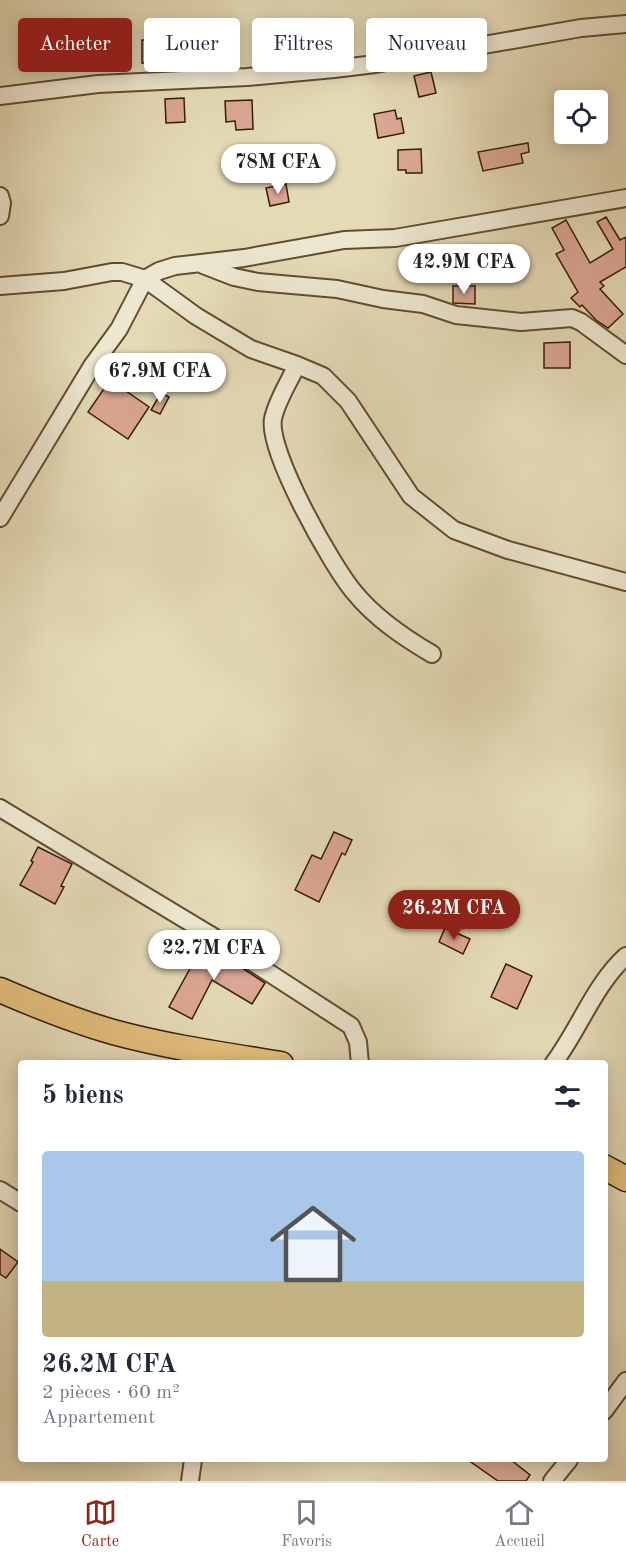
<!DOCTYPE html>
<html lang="fr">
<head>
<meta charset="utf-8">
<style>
	body { margin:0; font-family:"Old Standard TT",serif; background:#f6f6f7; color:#1f2937; height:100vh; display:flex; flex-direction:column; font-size:22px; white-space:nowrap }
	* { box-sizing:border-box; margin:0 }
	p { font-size:20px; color:#747a83 }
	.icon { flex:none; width:33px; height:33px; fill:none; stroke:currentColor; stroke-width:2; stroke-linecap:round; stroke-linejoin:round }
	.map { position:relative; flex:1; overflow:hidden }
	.sheet { position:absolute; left:18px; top:1060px; width:590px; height:402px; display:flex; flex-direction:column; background:#fff; border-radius:6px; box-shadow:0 3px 15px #0003 }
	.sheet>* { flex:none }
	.guide { position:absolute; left:18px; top:18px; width:591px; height:54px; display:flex; gap:12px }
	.tools { position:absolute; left:554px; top:90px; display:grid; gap:12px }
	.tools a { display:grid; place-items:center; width:54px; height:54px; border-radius:6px; background:#fff; box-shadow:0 3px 15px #0003; font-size:30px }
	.price { position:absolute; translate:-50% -51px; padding:0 14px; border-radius:21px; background:#fff; color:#222; font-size:20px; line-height:39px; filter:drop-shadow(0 2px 3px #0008) }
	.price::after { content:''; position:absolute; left:50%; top:36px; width:18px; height:14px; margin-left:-9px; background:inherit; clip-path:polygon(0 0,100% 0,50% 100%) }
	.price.active { background:#8f2418; color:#fff }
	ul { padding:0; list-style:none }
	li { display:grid; align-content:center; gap:12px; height:318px; padding:0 24px }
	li+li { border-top:2px solid #e0e1e3 }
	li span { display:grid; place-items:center; height:186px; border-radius:6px; color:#555 }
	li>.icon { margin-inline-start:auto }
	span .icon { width:108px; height:108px; fill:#fffc; stroke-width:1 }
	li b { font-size:26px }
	h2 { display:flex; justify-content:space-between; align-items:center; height:72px; padding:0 24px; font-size:26px }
	.chip { padding:0 21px; border-radius:6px; background:#fff; box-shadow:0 3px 15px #0003; font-size:21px; line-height:54px }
	.chip.active { background:#8f2418; color:#fff }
	.tabs { display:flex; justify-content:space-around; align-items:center; height:84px; border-top:2px solid #e0e1e3; background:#fff; font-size:16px; color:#747a83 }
	.tabs a { display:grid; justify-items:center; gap:3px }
	.tabs .active { color:#8f2418 }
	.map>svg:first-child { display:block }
	.building { fill:#dba794; stroke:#351e03; stroke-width:1.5 }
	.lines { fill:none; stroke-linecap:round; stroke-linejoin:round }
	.minor-casing { stroke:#614d30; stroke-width:20 }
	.highway-casing { stroke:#351e03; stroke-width:27 }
	.minor { stroke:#ede7d0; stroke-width:16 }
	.highway { stroke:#e2bd7b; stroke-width:24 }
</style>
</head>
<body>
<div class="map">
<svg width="626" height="1481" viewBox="0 0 626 1481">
	<rect width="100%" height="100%" fill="#e4dab6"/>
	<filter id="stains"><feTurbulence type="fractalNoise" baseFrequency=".00333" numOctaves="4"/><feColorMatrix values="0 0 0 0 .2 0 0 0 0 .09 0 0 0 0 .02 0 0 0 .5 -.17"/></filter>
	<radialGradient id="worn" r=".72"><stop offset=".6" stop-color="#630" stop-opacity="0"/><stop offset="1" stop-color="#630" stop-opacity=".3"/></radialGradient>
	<!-- building -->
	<path class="building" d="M142 40H167L166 63H142Z
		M431 72 436 93 419 97 414 76Z
		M184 98 185 122 166 123 165 99Z
		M252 100 253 129 236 130 235 121 226 122 225 101Z
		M395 110 397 119 401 118 404 133 378 138 374 114Z
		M528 143 529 152 521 154 523 163 483 171 478 152Z
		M421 149 422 173H406V170H398V150Z
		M286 184 289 202 270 206 266 188Z
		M606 217 620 240 626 237V267L600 282 604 286 600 289 623 314 608 328 596 320 582 305 580 307 571 298 578 292 556 254 564 250 552 228 566 220 590 263 613 249 597 222Z
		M453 286H475V304L453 303Z
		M570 342V368H544V343Z
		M110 380 149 407 128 439 88 412Z
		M161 393 169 397 160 414 151 410Z
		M334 832 352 840 345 855 342 853 319 902 295 890 312 855 321 859Z
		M38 847 72 864 61 886 64 887 55 904 20 885 33 862 31 861Z
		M445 928 470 939 463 954 439 942Z
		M204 943 265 983 252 1004 212 980 192 1019 169 1007Z
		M506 964 532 976 517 1009 491 997Z
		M0 1249 18 1262 6 1278 0 1274Z
		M468 1460H511L530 1475 526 1481H498Z"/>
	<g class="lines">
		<defs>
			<path id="minor" d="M0 96 98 84 247 77 334 69 375 64 581 28 626 24
				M0 196 2 203 0 216
				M203 265 234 277 258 282 337 289 383 299 423 304 456 315 521 322 572 318 581 322 626 355
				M0 286 64 281 112 272H122L145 279 196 316 251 349 297 365 323 376 348 401 411 496 454 530 508 550 626 582
				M297 365C290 380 276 402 273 419 267 451 332 566 354 592 375 618 403 637 432 654
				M0 518 92 366 119 329 145 279 159 271 175 266 244 258 344 240 395 238 626 198
				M0 808 209 934 351 1026 358 1042 360 1064
				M553 1064C579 1030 594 985 626 956
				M0 1190 21 1203
				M604 1411 626 1381
				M190 1481 193 1460
				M552 1481 569 1460"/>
			<path id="highway" d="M0 990C37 1006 74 1021 113 1032 168 1047 225 1055 281 1064
				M604 1167 626 1179"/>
		</defs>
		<!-- minor casing -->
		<use href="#minor" class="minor-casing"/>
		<!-- highway casing -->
		<use href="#highway" class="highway-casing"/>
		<!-- minor -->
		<use href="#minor" class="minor"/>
		<!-- highway -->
		<use href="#highway" class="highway"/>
	</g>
	<rect width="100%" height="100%" filter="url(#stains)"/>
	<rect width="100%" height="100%" fill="url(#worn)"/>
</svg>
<div class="tools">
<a><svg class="icon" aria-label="locate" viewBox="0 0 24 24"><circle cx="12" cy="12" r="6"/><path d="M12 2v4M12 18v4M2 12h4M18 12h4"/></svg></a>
</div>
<b class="price" style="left:278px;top:195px">78M CFA</b>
<b class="price" style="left:464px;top:295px">42.9M CFA</b>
<b class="price" style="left:160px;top:404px">67.9M CFA</b>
<b class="price active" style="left:454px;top:941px">26.2M CFA</b>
<b class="price" style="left:214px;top:981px">22.7M CFA</b>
<div class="guide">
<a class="chip active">Acheter</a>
<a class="chip">Louer</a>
<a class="chip">Filtres</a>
<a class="chip">Nouveau</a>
</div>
<section class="sheet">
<h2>5 biens<svg class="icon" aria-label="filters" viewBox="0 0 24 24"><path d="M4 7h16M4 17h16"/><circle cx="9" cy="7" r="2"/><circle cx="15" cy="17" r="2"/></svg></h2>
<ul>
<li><span style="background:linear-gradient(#a9c7e8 70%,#c2b280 0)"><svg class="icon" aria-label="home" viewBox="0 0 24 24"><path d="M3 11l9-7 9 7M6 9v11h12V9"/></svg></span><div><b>26.2M CFA</b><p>2 pièces · 60 m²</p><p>Appartement</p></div></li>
</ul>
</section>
</div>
<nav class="tabs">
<a class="active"><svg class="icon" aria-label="map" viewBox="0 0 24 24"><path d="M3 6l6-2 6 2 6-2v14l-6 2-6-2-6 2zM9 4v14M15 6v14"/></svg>Carte</a>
<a><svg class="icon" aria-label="saved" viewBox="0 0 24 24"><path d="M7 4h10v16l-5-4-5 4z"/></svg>Favoris</a>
<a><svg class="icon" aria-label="home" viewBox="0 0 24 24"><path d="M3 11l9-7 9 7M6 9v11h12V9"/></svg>Accueil</a>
</nav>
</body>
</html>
